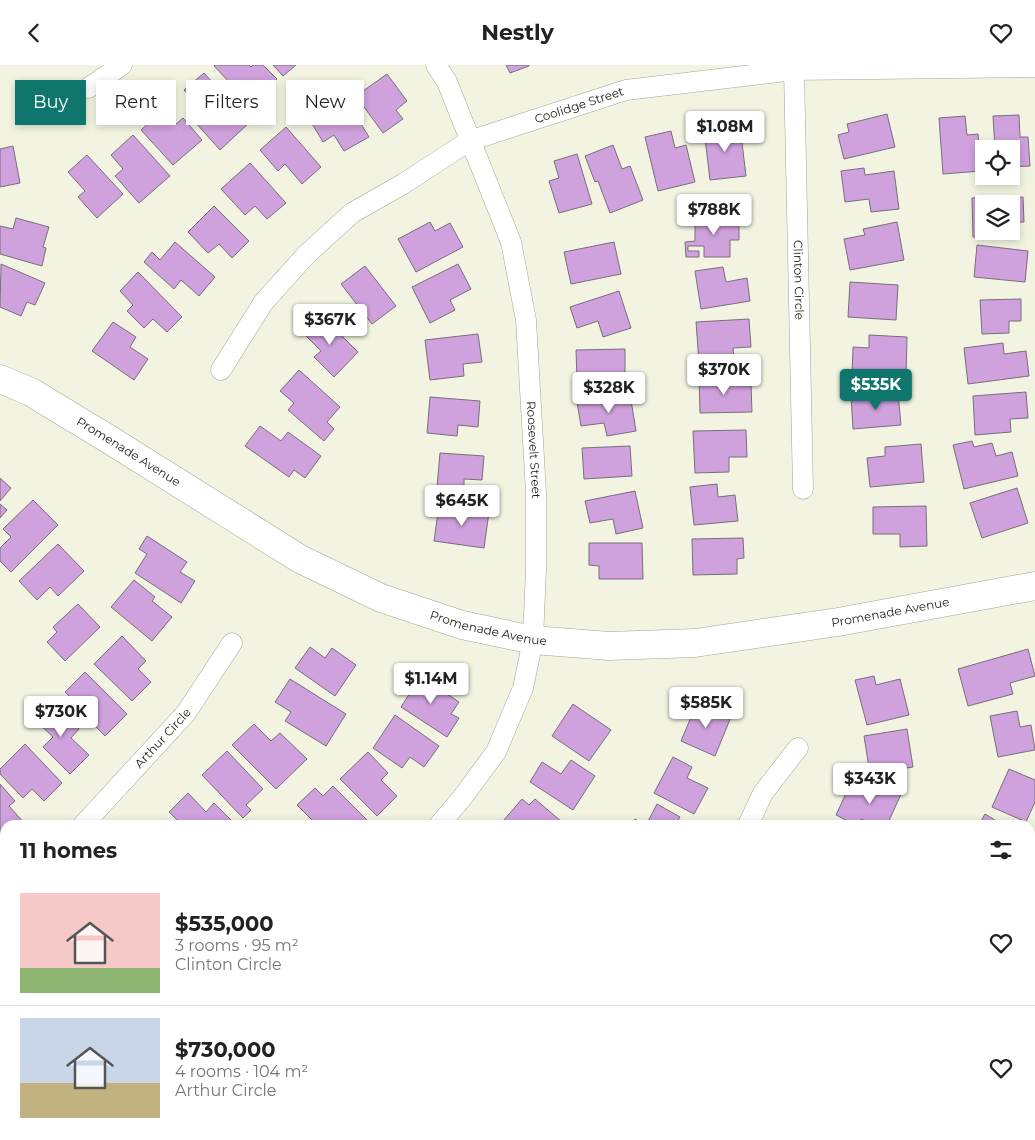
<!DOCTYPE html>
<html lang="en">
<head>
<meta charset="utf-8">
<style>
	body { margin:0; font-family:Montserrat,sans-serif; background:#f6f6f6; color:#222; height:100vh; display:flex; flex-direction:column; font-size:19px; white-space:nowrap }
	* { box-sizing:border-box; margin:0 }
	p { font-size:16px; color:#767676 }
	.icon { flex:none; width:28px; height:28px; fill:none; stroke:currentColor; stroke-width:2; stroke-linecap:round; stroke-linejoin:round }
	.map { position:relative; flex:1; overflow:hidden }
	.sheet { position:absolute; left:0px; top:755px; width:1035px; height:320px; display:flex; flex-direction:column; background:#fff; border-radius:15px 15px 0 0; box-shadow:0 2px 8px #0003 }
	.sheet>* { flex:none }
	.top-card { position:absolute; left:15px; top:15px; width:500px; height:45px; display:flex; gap:10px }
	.controls { position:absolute; left:975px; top:75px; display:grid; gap:10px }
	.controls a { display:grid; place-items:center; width:45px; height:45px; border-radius:0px; background:#fff; box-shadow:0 2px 8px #0003; font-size:25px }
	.price { position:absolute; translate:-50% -42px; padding:0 11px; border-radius:5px; background:#fff; color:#222; font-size:16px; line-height:32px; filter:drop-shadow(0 1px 2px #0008) }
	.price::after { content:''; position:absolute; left:50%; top:30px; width:15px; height:11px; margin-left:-8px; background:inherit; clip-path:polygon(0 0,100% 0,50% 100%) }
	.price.selected { background:#0f766e; color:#fff }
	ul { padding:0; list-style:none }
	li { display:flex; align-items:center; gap:15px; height:125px; padding:0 20px }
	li+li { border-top:1px solid #e0e0e0 }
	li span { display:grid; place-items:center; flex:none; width:140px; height:100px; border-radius:0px; color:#555 }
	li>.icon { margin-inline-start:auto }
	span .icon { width:60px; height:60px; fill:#fffc; stroke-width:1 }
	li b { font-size:21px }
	h2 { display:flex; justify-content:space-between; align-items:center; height:60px; padding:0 20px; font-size:21px }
	.pill { padding:0 18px; border-radius:0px; background:#fff; box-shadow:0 2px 8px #0003; font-size:18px; line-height:45px }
	.pill.selected { background:#0f766e; color:#fff }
	header { display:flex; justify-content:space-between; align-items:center; height:65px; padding:0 20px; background:#fff; font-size:22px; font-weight:700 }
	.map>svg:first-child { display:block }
	.building { fill:#cfa1dd; stroke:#786e7b }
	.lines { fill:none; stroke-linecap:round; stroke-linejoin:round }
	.street-casing { stroke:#a2a493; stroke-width:21 }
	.secondary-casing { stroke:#a2a493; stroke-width:29 }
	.street { stroke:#fff; stroke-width:20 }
	.secondary { stroke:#fff; stroke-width:28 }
	.labels { text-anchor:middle; stroke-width:4; stroke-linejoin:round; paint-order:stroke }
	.street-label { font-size:12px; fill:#21221b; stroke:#f2f4e1 }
</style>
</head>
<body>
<header><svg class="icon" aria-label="back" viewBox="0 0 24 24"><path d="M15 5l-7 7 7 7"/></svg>Nestly<svg class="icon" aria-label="heart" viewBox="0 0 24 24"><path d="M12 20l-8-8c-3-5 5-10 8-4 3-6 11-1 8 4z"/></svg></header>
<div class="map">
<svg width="1035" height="1075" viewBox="0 0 1035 1075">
	<rect width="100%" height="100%" fill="#f2f4e1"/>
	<!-- building -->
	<path class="building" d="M215 0H249L251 2 253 0H263L277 14 250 39 214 1Z
		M273 0H296L283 11Z
		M506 0H529V1L510 8Z
		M204 8 249 58 220 85 187 48 197 40 184 25Z
		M387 9 407 36 396 45 403 54 383 68 356 31Z
		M341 26 369 72 344 86 334 70 323 77 305 47Z
		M162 46 175 60 183 53 202 75 173 100 141 65Z
		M887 49 895 82 844 94 838 70 849 67 847 59Z
		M1019 50 1020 72H1028L1030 101 1011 102V84H995L993 51Z
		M965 51 967 70 978 69 981 106 943 109 939 53Z
		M740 61 746 111 710 115 704 65Z
		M286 62 321 102 302 119 285 99 278 106 260 85Z
		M671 66 675 83 686 80 695 117 658 126 645 72Z
		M133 70 170 111 139 138 115 111 123 104 111 90Z
		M613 80 622 104 630 101 643 135 610 148 598 116 595 117 585 91Z
		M13 81 20 118 0 122V84Z
		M577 89 592 139 559 148 549 116 559 113 554 96Z
		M87 90 123 129 97 153 78 132 85 126 68 107Z
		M250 98 286 138 267 154 255 141 245 150 221 124Z
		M864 103 865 110 894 106 899 144 871 147 869 134 845 137 841 106Z
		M1023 132 1024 157H1011V139H984V166H1008V171L973 172 972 133Z
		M214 141 249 176 232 193 219 179 208 188 188 167Z
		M695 151H739V175H730V192H704V181H688V186H699V192H686L685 177 695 176Z
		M16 153 49 162 43 182 46 183 42 201 0 189V161L13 164Z
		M430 157 435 166 450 158 463 182 416 207 398 174Z
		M897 157 904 195 850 205 844 174 865 170 863 164Z
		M175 177 215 212 199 231 181 215 174 224 144 197 152 187 160 195Z
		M614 177 621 209 571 219 564 187Z
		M977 180 1028 186 1025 217 974 212Z
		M1 199 45 218 35 240 27 237 21 251 0 242Z
		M458 199 471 224 450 235 455 245 430 258 412 222Z
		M365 201 396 241 372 259 341 219Z
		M723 202 726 217 747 213 750 236 701 244 695 206Z
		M138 207 182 252 167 267 153 254 144 263 127 246 133 240 120 226Z
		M850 217 898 220 896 255 848 252Z
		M619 226 631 263 603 272 598 256 577 263 570 242Z
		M1021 234V256H1009V268L982 269 980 235Z
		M320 249 358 287 334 312 314 292 321 286 302 267Z
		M749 254 751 282 733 283 734 295 699 297 696 257Z
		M113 257 136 272 130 282 148 294 134 315 92 286Z
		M478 269 482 297 463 299 464 311 430 315 425 275Z
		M869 270 907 272 906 312 852 310 853 282 869 283Z
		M1003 278 1004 289 1026 286 1029 311 968 319 964 283Z
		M625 284V313L577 314 576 285Z
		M299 305 340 342 327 357 334 364 324 376 288 345 294 338 280 326Z
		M726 311V320L751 319 752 347 700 348 699 312Z
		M1026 327 1028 353 1010 354 1011 367 975 370 973 331Z
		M898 328 901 360 853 364 851 331Z
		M630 329 636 366 607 371 604 358 581 361 577 337Z
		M430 332 480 336 478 362 458 360 457 371 427 368Z
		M260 361 281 376 288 367 321 391 305 413 294 405 289 412 245 381Z
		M746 365 747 392H729V407L695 408 693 366Z
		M972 376 974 382 992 378 996 391 1012 387 1018 411 964 424 953 380Z
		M921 379 924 417 870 422 867 393 885 391V382Z
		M630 381 632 411 584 414 582 383Z
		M440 388 484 391 482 415 464 414V424L437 422Z
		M0 413 11 423 0 436Z
		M717 419 718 432 735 430 738 456 694 460 690 422Z
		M1017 423 1028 458 982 473 970 438Z
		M635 426 643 463 616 469 613 454 590 458 585 436Z
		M33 435 58 460 11 507 0 496V483L11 472 3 464Z
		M0 439 7 445 0 453Z
		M439 440 489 447 484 483 434 476Z
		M926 441 927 481 900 482V469H873V442Z
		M147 471 187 497 180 507 195 516 181 538 135 508 147 489 139 484Z
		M743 473 744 493 737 494V509L693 510 692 474Z
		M589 478H642L643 514H599V501L589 500Z
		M58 479 84 506 58 531 50 522 37 535 19 516Z
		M134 515 155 532 152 536 172 552 152 576 111 542Z
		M78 539 100 562 65 596 47 577 57 567 53 562Z
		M122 571 146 596 138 604 151 617 132 636 94 599Z
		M310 582 325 593 332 583 356 600 335 631 295 603Z
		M1028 584 1035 611 1010 618 1013 629 968 641 958 604Z
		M85 607 127 649 105 671 75 641 77 639 65 627Z
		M418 609 459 637 451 649 459 653 447 672 401 642 410 628 406 626Z
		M874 611 876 620 900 614 909 650 867 660 855 615Z
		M290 614 346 649 326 681 285 656 291 647 275 637Z
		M51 636 79 664 71 673 89 690 70 709 43 682 53 672 33 653Z
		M697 638 731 652 715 691 681 676Z
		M573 639 611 665 589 696 552 671Z
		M1017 646 1020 662 1031 660 1035 685 998 692 990 651Z
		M395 650 439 681 424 702 410 692 402 703 373 683Z
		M254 659 271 676 280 668 307 694 276 724 232 680Z
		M907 664 913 702 870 709 864 671Z
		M25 679 62 718 44 736 32 724 23 733 0 709V704Z
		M227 686 263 724 246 740 251 745 243 753 202 710Z
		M368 687 388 708 381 715 397 731 377 751 340 714Z
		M673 692 692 702 687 713 708 723 694 749 654 728Z
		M571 695 595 711 573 745 530 717 542 697 561 709Z
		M1009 704 1035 715V737L1026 757 992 742Z
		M876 715 902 727 887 760H874L861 754 858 760H856L836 750 849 722 867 731Z
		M0 719 15 736 9 741 25 759 5 760 4 778 0 774Z
		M333 721 371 759 370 760H317L297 740 315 723 323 731Z
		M188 728 206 747 214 738 234 758 232 760H182L169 747Z
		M522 734 529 740 535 734 562 757 559 760H508L503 756Z
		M657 739 680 752 675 760H646Z
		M985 749 1003 760H979Z
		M635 754 645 760H632Z
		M0 977 5 982V992L0 997Z
		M5 1069 31 1070 36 1075H0Z
		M48 1070H75L70 1075H54Z
		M244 1070H293L288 1075H249Z
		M394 1070H400L404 1075H388Z
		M433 1070H445L440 1075H438Z
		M592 1070H608L613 1075H587Z
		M633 1070H655L650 1075H638Z
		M775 1070H812L819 1075H772Z
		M969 1070H1017L1020 1072 1018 1075H975Z"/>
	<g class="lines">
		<defs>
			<g id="street">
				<path id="s1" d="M436 0 447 17 511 177 526 255 536 428V504L533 575 523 623 496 687 462 733 439 760"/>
				<path id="s2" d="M794 5 803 424"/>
				<path d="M88 23 122 0"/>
				<path id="s3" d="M221 305 263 238 305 191 352 148 403 119 469 76 626 25 794 5 1035 2"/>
				<path id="s4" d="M83 760 186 648 232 578"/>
				<path d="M748 760 763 728 798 683"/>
				<path d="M0 850 5 845"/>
				<path d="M1030 860 1035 850"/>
				<path d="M0 912 5 916"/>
				<path d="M1030 1018 1035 1022"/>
				<path d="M174 1070 180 1075"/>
				<path d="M139 1075 144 1070"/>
				<path d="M515 1075 520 1070"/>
				<path d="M904 1075 907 1070"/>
			</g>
			<g id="secondary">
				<path id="s5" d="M0 314 31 327 110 375 300 494 381 533 462 560 533 575 609 581 695 578 838 557 1035 521"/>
			</g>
		</defs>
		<!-- street casing -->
		<use href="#street" class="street-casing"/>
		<!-- secondary casing -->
		<use href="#secondary" class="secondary-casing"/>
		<!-- street -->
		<use href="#street" class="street"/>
		<!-- secondary -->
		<use href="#secondary" class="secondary"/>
	</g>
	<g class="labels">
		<!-- street labels -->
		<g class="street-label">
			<text dy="4" stroke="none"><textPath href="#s3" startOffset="459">Coolidge Street</textPath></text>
			<text dy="4" stroke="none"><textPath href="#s2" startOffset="210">Clinton Circle</textPath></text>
			<text dy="4" stroke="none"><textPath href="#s1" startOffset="402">Roosevelt Street</textPath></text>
			<text dy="4" stroke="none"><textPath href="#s5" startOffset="148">Promenade Avenue</textPath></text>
			<text dy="4" stroke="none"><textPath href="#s5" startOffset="958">Promenade Avenue</textPath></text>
			<text dy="4" stroke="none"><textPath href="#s5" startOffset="552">Promenade Avenue</textPath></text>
			<text dy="4" stroke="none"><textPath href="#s4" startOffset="118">Arthur Circle</textPath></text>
		</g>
	</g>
</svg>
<div class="controls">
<a><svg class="icon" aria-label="locate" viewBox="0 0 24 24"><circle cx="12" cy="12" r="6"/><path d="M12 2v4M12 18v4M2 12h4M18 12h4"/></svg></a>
<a><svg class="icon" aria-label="layers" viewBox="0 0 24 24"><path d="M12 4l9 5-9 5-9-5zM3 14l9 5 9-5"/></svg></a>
</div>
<b class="price" style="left:725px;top:88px">$1.08M</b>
<b class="price" style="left:714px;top:171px">$788K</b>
<b class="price" style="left:330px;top:281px">$367K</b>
<b class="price" style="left:724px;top:331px">$370K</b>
<b class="price selected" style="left:876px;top:346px">$535K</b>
<b class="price" style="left:609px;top:349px">$328K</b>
<b class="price" style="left:462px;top:462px">$645K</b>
<b class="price" style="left:431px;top:640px">$1.14M</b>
<b class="price" style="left:706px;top:664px">$585K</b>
<b class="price" style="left:61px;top:673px">$730K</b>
<b class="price" style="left:870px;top:740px">$343K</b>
<div class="top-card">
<a class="pill selected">Buy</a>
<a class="pill">Rent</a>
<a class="pill">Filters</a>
<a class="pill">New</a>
</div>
<section class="sheet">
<h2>11 homes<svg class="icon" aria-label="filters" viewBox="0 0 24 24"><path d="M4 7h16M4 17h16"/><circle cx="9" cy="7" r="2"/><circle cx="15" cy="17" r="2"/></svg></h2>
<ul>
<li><span style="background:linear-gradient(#f6c9c9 75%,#8fb573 0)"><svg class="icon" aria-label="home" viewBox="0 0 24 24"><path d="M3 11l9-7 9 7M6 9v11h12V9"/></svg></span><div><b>$535,000</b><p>3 rooms · 95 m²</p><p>Clinton Circle</p></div><svg class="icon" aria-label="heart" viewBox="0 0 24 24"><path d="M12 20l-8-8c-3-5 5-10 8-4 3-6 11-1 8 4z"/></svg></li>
<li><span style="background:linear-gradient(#c9d6e8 65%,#c2b280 0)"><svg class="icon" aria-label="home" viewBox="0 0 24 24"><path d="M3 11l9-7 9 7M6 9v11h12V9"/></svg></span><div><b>$730,000</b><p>4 rooms · 104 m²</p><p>Arthur Circle</p></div><svg class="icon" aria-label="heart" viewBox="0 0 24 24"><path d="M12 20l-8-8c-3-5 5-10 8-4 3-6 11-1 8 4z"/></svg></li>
</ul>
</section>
</div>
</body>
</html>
